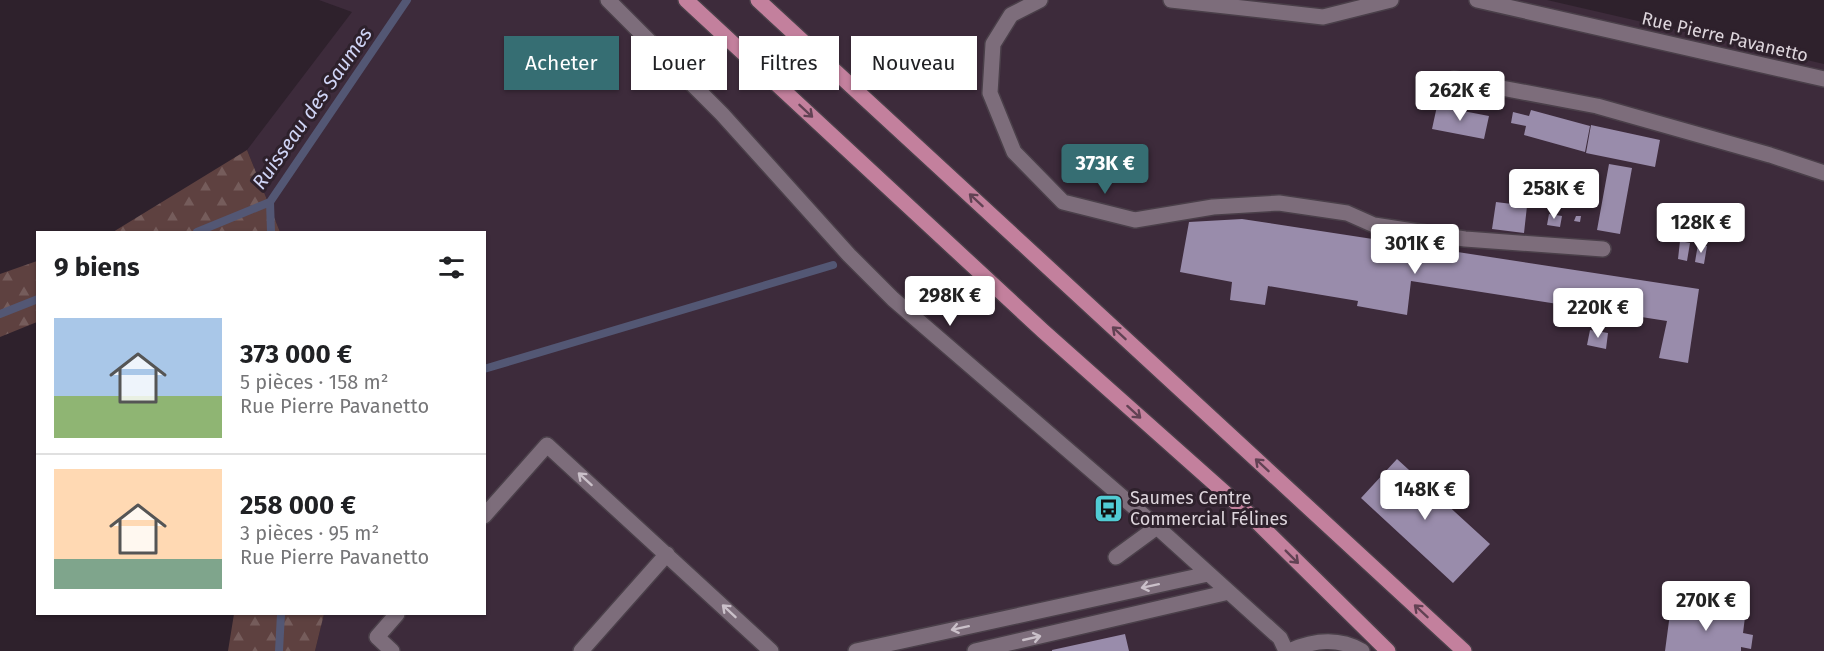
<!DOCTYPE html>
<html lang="fr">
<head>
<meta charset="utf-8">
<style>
	body { margin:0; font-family:"Fira Sans",sans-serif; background:#f6f6f6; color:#202124; height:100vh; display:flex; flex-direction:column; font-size:22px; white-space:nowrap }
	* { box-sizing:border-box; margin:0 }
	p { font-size:20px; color:#757577 }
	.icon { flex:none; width:33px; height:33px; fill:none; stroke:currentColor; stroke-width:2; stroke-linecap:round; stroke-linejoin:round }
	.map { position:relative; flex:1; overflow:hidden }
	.side { position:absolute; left:36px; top:231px; width:450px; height:384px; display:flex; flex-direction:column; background:#fff; border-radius:0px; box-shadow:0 2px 4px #0004 }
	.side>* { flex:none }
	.hud { position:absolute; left:504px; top:36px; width:570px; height:54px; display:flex; gap:12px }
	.price { position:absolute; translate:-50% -51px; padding:0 14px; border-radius:6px; background:#fff; color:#222; font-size:20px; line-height:39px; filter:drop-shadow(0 2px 3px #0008) }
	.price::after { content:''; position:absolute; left:50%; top:36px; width:18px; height:14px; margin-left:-9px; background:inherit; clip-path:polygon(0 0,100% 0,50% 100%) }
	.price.active { background:#366e73; color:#fff }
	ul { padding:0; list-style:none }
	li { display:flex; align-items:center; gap:18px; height:150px; padding:0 18px }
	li+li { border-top:2px solid #e0e0e0 }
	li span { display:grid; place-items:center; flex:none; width:168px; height:120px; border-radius:0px; color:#555 }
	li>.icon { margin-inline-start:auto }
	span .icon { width:72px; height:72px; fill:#fffc; stroke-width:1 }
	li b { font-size:26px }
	h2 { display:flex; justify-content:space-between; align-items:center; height:72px; padding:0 18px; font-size:26px }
	.tag { padding:0 21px; border-radius:0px; background:#fff; box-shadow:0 2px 4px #0004; font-size:21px; line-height:54px }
	.tag.active { background:#366e73; color:#fff }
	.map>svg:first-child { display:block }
	.built { fill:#3d2b3b }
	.forest { fill:url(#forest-firs) }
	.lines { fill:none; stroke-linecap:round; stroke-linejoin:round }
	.stream { stroke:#535774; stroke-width:8 }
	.building { fill:#998cab }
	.minor-casing { stroke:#4a3f49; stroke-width:18 }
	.major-casing { stroke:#4a3f49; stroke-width:18 }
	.minor { stroke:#7d6d7b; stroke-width:15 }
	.major { stroke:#c3809d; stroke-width:15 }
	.oneway { stroke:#624254 }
	.oneway2 { stroke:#cac0c9 }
	.labels { text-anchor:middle; stroke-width:6; stroke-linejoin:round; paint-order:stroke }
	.street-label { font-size:18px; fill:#ddd5dc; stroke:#2e212c }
	.poi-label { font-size:18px; fill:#ddd5dc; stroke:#2e212c; text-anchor:start }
	.water-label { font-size:20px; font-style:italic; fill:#d0d5f6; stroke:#2e212c }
</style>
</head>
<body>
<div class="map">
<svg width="1824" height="651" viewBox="0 0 1824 651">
	<defs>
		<pattern id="forest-firs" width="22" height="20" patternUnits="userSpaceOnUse" patternTransform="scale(1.5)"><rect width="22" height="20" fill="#5e4140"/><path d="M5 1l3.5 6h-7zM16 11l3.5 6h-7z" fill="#755c5b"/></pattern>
	</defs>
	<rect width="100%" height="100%" fill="#2e212c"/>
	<!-- built -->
	<path class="built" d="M319 0H1547L1824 64V651H315L324 614H484V232H280L247 150 352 12Z"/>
	<!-- forest -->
	<path class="forest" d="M247 150 280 232H113Z
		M37 261V322L0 337V274Z
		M234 614H324L315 651H228Z"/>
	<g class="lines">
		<!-- stream -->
		<path class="stream" d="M270 202 271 232
			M197 232 270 202 407 0
			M0 314 38 299
			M484 369 833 265
			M279 651 281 614"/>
	</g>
	<!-- building -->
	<path class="building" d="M1437 106 1489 116 1484 139 1432 129Z
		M1531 110 1590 126 1585 152 1524 135 1526 126 1511 123 1513 112 1529 116Z
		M1591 125 1660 140 1655 167 1586 153Z
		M1609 164 1632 168 1620 234 1597 230Z
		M1496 202 1527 206 1524 233 1492 229Z
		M1549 214 1562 216 1560 227 1547 225Z
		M1576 216H1581L1580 222 1574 221Z
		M1242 219 1699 289 1688 363 1659 358 1667 321 1411 281 1407 315 1357 306 1358 301 1268 286 1265 305 1230 300 1232 282 1180 272 1189 222Z
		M1680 241 1690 243 1687 261 1678 259Z
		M1698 244 1707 246 1704 264 1695 262Z
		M1590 330 1608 333 1606 349 1587 345Z
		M1397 459 1490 544 1453 583 1361 498Z
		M1671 606 1745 617 1743 633 1753 635 1751 649 1741 647V651H1665Z
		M1125 634 1129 651H1052V650Z"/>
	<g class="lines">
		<defs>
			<path id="minor" d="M608 0 722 114 849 255 893 299 1157 527 1280 638 1286 651
				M1040 0 1011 15 993 44 990 93 1014 152 1063 202 1135 220 1213 207 1279 203 1347 213 1374 225 1465 239 1603 249
				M1171 0 1323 17 1391 0
				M1477 0 1824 79
				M1454 79 1597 106 1770 155 1824 173
				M484 516 547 445 771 651
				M1116 557 1157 527
				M392 651 377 637 397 614
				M581 651 667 554
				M856 651 1208 574
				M975 651 1229 592
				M1289 651C1314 640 1338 637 1362 651"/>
			<path id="major" d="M686 0 1043 331 1251 516 1388 651
				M758 0 1464 651"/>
		</defs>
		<!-- minor casing -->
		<use href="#minor" class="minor-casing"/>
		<!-- major casing -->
		<use href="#major" class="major-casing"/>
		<!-- minor -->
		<use href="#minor" class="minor"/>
		<!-- major -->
		<use href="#major" class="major"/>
	</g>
	<!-- one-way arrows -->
	<defs><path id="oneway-shaft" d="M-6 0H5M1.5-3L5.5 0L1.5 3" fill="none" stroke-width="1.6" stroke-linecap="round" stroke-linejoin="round" transform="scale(1.5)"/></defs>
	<g class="oneway">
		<use href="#oneway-shaft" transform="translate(806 111) rotate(43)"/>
		<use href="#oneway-shaft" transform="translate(976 200) rotate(-137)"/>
		<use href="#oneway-shaft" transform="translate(1119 333) rotate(-137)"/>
		<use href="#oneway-shaft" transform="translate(1134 412) rotate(42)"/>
		<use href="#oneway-shaft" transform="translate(1262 465) rotate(-137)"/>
		<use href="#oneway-shaft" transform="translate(1292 557) rotate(45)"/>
		<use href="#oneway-shaft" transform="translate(1421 611) rotate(-137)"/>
	</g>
	<g class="oneway2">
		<use href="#oneway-shaft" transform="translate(585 479) rotate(-138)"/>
		<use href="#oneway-shaft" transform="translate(1150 586) rotate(168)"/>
		<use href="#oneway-shaft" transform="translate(729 611) rotate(-137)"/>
		<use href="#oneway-shaft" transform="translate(960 628) rotate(168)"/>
		<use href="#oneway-shaft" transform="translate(1032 638) rotate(-13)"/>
	</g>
	<!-- icons -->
	<defs>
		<symbol id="bus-square" viewBox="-11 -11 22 22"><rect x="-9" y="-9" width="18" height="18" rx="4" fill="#51ccd4" stroke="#2e212c"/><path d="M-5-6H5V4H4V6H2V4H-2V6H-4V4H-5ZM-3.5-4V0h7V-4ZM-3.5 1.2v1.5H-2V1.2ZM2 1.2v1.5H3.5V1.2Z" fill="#111"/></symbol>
	</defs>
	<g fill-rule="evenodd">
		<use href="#bus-square" x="1092" y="492" width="33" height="33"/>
	</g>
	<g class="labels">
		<!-- street labels -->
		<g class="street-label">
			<text transform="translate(1725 37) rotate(13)" y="6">Rue Pierre Pavanetto</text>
		</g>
		<!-- poi labels -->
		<g class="poi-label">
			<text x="1130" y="504">Saumes Centre<tspan x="1130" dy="21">Commercial Félines</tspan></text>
		</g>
		<!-- water labels -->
		<g class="water-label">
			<text transform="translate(312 108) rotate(-55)" y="7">Ruisseau des Saumes</text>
		</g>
	</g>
</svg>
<b class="price" style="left:1460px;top:122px">262K €</b>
<b class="price active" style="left:1105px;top:195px">373K €</b>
<b class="price" style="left:1554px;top:220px">258K €</b>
<b class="price" style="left:1701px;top:254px">128K €</b>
<b class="price" style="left:1415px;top:275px">301K €</b>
<b class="price" style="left:950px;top:327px">298K €</b>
<b class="price" style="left:1598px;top:339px">220K €</b>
<b class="price" style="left:1425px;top:521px">148K €</b>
<b class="price" style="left:1706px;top:632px">270K €</b>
<div class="hud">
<a class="tag active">Acheter</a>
<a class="tag">Louer</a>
<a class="tag">Filtres</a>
<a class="tag">Nouveau</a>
</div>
<section class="side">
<h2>9 biens<svg class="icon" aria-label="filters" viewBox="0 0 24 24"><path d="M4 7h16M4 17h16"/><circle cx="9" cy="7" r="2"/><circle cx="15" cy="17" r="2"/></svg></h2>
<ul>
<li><span style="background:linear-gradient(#a9c7e8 65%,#8fb573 0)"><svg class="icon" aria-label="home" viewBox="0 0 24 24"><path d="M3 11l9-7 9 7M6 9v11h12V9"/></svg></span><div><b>373 000 €</b><p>5 pièces · 158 m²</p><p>Rue Pierre Pavanetto</p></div></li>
<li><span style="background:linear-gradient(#ffd9b3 75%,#7fa58c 0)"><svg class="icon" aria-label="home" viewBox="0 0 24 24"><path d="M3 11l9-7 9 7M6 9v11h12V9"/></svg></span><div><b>258 000 €</b><p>3 pièces · 95 m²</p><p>Rue Pierre Pavanetto</p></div></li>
</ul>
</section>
</div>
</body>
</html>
